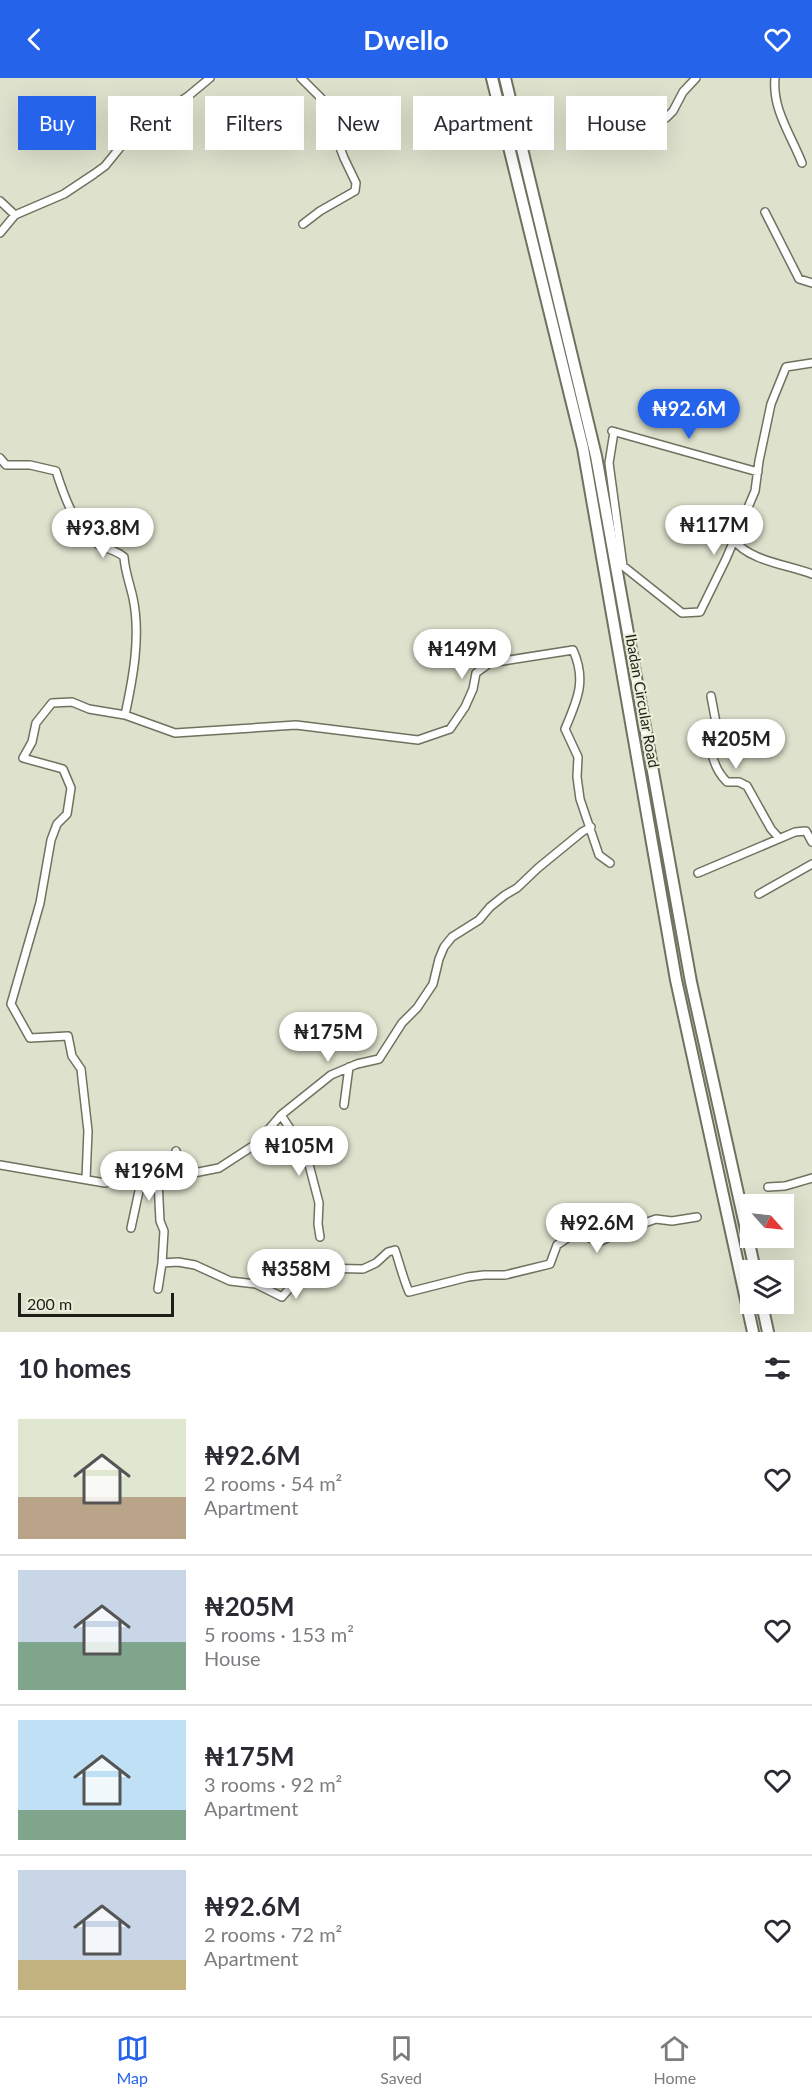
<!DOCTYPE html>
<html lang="en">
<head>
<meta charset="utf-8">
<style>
	body { margin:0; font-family:Lato,sans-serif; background:#f2f2f3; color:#2b2b33; height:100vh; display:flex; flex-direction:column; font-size:22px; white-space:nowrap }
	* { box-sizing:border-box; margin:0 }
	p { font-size:20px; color:#7c7c81 }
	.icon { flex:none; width:33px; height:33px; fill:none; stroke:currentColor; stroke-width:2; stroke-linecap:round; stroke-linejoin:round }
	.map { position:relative; height:1254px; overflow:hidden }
	.panel { display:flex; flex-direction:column; background:#fff; flex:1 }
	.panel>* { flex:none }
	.banner { position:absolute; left:18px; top:18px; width:777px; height:54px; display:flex; gap:12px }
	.needle { width:39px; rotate:117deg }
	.buttons { position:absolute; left:740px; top:1116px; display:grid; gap:12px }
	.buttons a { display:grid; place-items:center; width:54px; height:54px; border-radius:0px; background:#fff; box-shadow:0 6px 24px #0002; font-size:30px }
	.scale { position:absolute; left:18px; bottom:15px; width:156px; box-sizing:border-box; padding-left:6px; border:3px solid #1d1e17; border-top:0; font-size:16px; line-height:21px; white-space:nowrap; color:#1d1e17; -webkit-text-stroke:4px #ebeed9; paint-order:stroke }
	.price { position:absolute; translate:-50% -51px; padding:0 14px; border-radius:21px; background:#fff; color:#222; font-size:20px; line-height:39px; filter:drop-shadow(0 2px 3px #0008) }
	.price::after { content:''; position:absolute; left:50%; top:36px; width:18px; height:14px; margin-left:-9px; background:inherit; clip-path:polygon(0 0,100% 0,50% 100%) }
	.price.selected { background:#2563eb; color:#fff }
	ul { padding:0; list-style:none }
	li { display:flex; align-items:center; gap:18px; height:150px; padding:0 18px }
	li+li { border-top:2px solid #e1e1e2 }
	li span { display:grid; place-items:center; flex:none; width:168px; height:120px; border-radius:0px; color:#555 }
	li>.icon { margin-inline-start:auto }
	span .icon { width:72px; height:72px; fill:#fffc; stroke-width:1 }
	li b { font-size:26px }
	h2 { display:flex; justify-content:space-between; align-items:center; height:72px; padding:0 18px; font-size:26px }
	.chip { padding:0 21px; border-radius:0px; background:#fff; box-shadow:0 6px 24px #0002; font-size:21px; line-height:54px }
	.chip.selected { background:#2563eb; color:#fff }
	header { display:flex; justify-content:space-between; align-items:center; height:78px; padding:0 18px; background:#2563eb; color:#fff; font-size:27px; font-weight:700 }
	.tabs { display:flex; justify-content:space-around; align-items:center; height:84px; border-top:2px solid #e1e1e2; background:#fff; font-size:16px; color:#7c7c81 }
	.tabs a { display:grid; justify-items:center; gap:3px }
	.tabs .selected { color:#2563eb }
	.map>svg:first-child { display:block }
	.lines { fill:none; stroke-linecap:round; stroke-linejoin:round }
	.minor-casing { stroke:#6f725f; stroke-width:10 }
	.highway-casing { stroke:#6f725f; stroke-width:14 }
	.minor { stroke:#fff; stroke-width:7 }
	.highway { stroke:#fff; stroke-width:10 }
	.labels { text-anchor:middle; stroke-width:4.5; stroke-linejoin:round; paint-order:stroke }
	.street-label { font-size:15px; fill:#1d1e17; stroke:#ebeed9 }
</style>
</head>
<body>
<header><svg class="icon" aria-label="back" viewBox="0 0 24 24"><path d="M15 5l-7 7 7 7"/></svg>Dwello<svg class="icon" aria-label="heart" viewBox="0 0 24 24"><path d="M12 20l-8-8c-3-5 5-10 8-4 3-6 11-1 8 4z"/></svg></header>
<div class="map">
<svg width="812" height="1254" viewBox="0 0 812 1254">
	<rect width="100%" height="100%" fill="#dee1cc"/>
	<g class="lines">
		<defs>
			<path id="minor" d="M301 0 321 20 344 80 356 105 355 113 320 133 303 146
				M775 0C772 31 791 57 802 85
				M628 45 627 40 634 35 666 40 673 33 683 14 696 0
				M0 123 15 137
				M765 134 799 201 812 205
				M0 155 15 137 64 116 94 96 105 88 131 56 187 19 210 0
				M612 353 758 394
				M614 354 609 385 623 488 682 535 700 534 726 481 755 413 759 383 771 326 786 289 812 285
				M0 380 6 387H30L56 393C64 418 74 447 95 464 103 471 115 471 124 479 125 494 130 506 133 520 141 558 133 600 125 637
				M734 462C749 483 789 487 812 496
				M711 618 717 650C705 666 714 691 727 704H739L747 708 771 751 779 760
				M698 795 795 754 806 753 812 764
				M759 816 812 786
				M344 1027 349 989
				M281 1037 306 1075 319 1125 318 1146 320 1159
				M176 1073 186 1097
				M0 1087 105 1105 138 1097 158 1102 219 1090 256 1066 281 1037 331 997 357 986 379 981 402 945 417 930 433 906 439 881 444 869 452 859 479 842 490 829 505 817 517 810 538 790 582 754 591 749
				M86 1101 88 1053 81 991 72 978 68 958 30 960 11 926 40 825 51 762 57 746 67 736 71 710 63 691 23 680 32 664 36 645 52 625 72 624 89 631 125 637 175 655 296 647 418 662 450 651 465 629 473 611 476 595 490 585 573 572C587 603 577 622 565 651L578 679 577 699 580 721 599 777 610 785
				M158 1102 160 1143 164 1153 162 1185 178 1184 195 1187 230 1203 256 1206 282 1219 302 1196 316 1190 363 1191 376 1185 388 1174 395 1172C400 1187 403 1200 409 1214L468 1199 484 1197H505L550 1186 557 1167 576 1154 599 1164 622 1153 656 1141 672 1143 697 1139
				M768 1109 785 1108 812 1100
				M131 1150 139 1113 138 1097
				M158 1211 162 1185"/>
			<path id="highway" d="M492 0 583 370 676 902 753 1254
				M505 0 596 378 691 904 755 1192
				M762 1226 768 1254"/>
		</defs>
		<!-- minor casing -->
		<use href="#minor" class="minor-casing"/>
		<!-- highway casing -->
		<use href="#highway" class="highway-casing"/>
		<!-- minor -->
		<use href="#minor" class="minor"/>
		<!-- highway -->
		<use href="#highway" class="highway"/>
	</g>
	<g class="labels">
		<!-- street labels -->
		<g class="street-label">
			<text transform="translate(642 623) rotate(80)" y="5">Ibadan Circular Road</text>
		</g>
	</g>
</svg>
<div class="buttons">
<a><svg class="needle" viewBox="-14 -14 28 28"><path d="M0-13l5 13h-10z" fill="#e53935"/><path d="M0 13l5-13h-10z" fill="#7c7c81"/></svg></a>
<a><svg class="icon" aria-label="layers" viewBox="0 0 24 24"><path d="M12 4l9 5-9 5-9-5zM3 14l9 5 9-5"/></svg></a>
</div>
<div class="scale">200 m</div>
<b class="price selected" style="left:689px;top:362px">₦92.6M</b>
<b class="price" style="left:714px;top:478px">₦117M</b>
<b class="price" style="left:103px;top:481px">₦93.8M</b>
<b class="price" style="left:462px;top:602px">₦149M</b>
<b class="price" style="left:736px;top:692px">₦205M</b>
<b class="price" style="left:328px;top:985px">₦175M</b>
<b class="price" style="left:299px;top:1099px">₦105M</b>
<b class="price" style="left:149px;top:1124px">₦196M</b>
<b class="price" style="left:597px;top:1176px">₦92.6M</b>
<b class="price" style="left:296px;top:1222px">₦358M</b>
<div class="banner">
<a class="chip selected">Buy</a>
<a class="chip">Rent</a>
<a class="chip">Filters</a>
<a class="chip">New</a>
<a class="chip">Apartment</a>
<a class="chip">House</a>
</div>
</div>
<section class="panel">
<h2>10 homes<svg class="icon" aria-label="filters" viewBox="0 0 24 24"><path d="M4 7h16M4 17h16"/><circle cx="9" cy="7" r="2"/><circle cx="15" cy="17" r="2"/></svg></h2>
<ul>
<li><span style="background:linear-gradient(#dfe7d0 65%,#b9a48a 0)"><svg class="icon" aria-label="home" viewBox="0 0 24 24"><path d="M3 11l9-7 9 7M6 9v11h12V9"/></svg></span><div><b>₦92.6M</b><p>2 rooms · 54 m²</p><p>Apartment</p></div><svg class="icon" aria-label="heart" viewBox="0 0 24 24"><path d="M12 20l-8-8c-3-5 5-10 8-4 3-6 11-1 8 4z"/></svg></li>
<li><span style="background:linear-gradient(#c9d6e8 60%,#7fa58c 0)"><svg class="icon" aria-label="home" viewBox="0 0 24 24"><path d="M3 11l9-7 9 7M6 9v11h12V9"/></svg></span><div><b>₦205M</b><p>5 rooms · 153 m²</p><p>House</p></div><svg class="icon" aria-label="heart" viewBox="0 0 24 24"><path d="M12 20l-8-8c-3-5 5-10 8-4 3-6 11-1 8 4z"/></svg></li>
<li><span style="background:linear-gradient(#bfe0f5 75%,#7fa58c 0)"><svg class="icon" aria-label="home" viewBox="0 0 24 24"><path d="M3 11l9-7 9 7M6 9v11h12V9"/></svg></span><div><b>₦175M</b><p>3 rooms · 92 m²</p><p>Apartment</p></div><svg class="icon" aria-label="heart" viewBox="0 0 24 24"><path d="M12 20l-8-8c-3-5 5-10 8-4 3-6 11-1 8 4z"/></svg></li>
<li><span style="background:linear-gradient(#c9d6e8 75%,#c2b280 0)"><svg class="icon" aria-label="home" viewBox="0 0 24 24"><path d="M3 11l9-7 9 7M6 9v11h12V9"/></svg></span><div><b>₦92.6M</b><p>2 rooms · 72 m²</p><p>Apartment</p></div><svg class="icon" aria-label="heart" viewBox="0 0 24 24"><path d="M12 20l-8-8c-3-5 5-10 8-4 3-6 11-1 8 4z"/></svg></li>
</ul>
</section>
<nav class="tabs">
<a class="selected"><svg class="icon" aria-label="map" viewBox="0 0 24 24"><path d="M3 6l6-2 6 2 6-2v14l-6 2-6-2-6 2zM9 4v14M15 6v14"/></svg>Map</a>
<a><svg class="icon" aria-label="saved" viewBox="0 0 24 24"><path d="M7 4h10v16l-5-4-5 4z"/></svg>Saved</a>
<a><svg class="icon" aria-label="home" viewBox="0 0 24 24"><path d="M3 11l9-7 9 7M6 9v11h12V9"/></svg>Home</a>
</nav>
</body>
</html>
